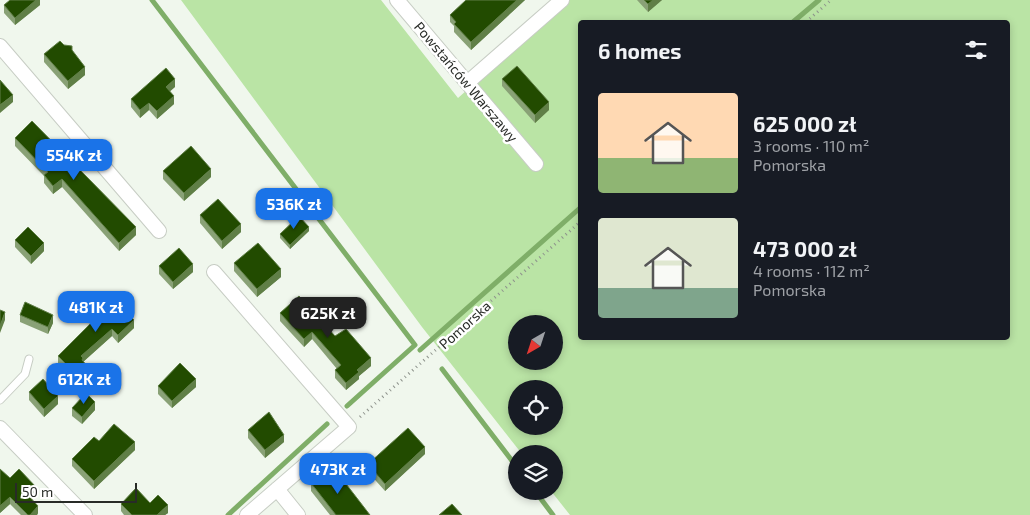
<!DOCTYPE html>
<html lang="en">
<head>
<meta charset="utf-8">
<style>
	body { margin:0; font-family:"Exo 2",sans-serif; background:#242831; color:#f1f3f6; height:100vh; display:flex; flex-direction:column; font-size:19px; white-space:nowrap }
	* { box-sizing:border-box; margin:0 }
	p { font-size:16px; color:#9ea1a6 }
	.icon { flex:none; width:28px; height:28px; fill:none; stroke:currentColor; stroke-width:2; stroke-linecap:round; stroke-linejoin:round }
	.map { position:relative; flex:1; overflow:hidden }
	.drawer { position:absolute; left:578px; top:20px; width:432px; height:320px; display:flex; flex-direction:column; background:#171b24; border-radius:5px; box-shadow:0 2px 8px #0003 }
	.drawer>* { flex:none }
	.needle { width:32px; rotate:219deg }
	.buttons { position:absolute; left:508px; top:315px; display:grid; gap:10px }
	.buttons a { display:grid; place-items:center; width:55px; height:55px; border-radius:50%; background:#171b24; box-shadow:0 2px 8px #0003; font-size:25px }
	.scale { position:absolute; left:15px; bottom:12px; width:122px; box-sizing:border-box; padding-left:5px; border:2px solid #282b27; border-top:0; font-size:14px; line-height:18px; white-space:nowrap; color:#282b27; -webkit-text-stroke:4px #fff; paint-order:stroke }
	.price { position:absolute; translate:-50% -42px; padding:0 11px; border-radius:10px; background:#1a73e8; color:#fff; font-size:16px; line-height:32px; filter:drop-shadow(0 1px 2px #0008) }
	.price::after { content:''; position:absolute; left:50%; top:30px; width:15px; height:11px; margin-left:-8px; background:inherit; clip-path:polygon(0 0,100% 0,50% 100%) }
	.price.current { background:#222; color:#fff }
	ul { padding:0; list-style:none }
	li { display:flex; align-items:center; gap:15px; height:125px; padding:0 20px }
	li span { display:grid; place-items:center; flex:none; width:140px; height:100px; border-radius:5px; color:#555 }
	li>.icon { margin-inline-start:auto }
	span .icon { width:60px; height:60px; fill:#fffc; stroke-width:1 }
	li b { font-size:21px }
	h2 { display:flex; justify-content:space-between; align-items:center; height:60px; padding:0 20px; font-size:21px }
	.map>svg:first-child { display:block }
	.green { fill:#bae4a5; fill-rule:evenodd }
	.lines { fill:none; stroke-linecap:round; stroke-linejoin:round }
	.stream { stroke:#7fae68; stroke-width:5 }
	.lane-casing { stroke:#c7cdc4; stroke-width:9 }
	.street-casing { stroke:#c7cdc4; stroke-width:16 }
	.path { stroke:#8e938c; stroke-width:3; stroke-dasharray:1 4; stroke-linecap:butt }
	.lane { stroke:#fff; stroke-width:7 }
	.street { stroke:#fff; stroke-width:14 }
	.wall { fill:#89a176 }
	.shaded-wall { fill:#607f47 }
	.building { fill:#224b00; stroke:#607f47 }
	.labels { text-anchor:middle; stroke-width:5; stroke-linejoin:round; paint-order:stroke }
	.street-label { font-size:14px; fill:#282b27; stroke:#fff }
</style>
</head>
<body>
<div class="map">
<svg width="1030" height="515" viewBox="0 0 1030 515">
	<rect width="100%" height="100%" fill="#f0f7ed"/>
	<!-- green -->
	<path class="green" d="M181 0H381L458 98 569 0H1030V515H570L551 491H554V454H522L422 327ZM580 22H1008V338H580ZM516 324H554V361H516ZM516 389H554V426H516Z"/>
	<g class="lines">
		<!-- stream -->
		<path class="stream" d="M152 0 415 345 347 406
			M793 22 819 0
			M420 350 580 208
			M442 369 516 466
			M535 491 553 515
			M228 515 327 424"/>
		<defs>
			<path id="lane" d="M0 400 25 374 29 359"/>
			<path id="street" d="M397 0 536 164
				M0 46 159 231
				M467 83 562 0
				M214 272 349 427 247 515
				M0 428 85 515
				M277 489 298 515"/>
		</defs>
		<!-- lane casing -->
		<use href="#lane" class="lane-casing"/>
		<!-- street casing -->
		<use href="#street" class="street-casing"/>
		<!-- path -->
		<path class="path" d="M806 22 831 0
			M360 417 580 222"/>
		<!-- lane -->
		<use href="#lane" class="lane"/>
		<!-- street -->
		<use href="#street" class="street"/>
	</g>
	<!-- wall -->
	<path class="wall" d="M40 0V5L15 25 4 13V5Z
		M466 0H525L471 50 454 32V26L450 22V15Z
		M637 0H662L648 12Z
		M64 45 72 50 85 75 68 89 44 62V54Z
		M502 79 549 110 535 123 502 86Z
		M175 87 169 91 174 104 157 119 149 110 140 118 131 107V99Z
		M15 138 136 235 119 251 62 187 53 194 44 183V176L15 146Z
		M163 171 211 177 184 201 163 179Z
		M200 215 241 232 222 249 200 223Z
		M309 231 290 249 280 238V234Z
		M15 240 44 251 31 264 15 247Z
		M234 263 281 277 257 297 234 271Z
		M159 266 193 272 173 289 159 274Z
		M95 310 134 328 118 343 112 336 83 362 89 375 79 385 58 364V356L90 325V320L95 314Z
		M280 313 335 336 371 366 359 376V379L346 390 335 378V370L337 369 312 339 304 347 280 321Z
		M20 315 53 323 48 334 20 322Z
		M158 386 196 387 172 408 158 394Z
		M29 392 58 404 44 417 29 400Z
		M72 408 95 410 82 424 72 416Z
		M248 430 284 442 265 458 248 438Z
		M99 441 135 450 94 489 72 466V459Z
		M425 454 385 491 368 472V464Z
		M10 478 36 494 31 499 38 513 37 515H21L10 504 0 513Z
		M311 483 370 515H330L311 491Z
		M150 503 168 513 165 515H124L121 511V504Z"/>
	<!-- shaded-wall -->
	<path class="shaded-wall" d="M36 0H40V5L15 25V18Z
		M517 0H525L471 50V42Z
		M653 0H662L648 12V4Z
		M85 67V75L68 89V81Z
		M175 79V87L166 95V87Z
		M13 95V102L0 113V105Z
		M174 96V104L157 119V111Z
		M549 102V110L535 123V115Z
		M149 103V110L140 118V110Z
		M211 169V177L184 201V193Z
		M62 179V187L53 194V186Z
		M241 224V232L222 249V241Z
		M136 227V235L119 251V243Z
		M309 227V231L290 249V245Z
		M44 243V251L31 264V256Z
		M193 264V272L173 289V282Z
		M281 269V277L257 297V289Z
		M5 312V320L0 333V326Z
		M53 315V323L48 334V327Z
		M134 320V328L118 343V335Z
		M112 329V336L83 362V366L81 356Z
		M312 332V339L304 347V339Z
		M371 358V366L359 376V379L346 390V383L357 370Z
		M89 368V375L79 385V377Z
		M196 379V387L172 408V401Z
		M58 396V404L44 417V409Z
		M95 402V410L82 424V417Z
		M284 435V442L265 458V450Z
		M135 442V450L94 489V481Z
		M425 447V454L385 491V484Z
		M36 487V494L28 502V495Z
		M10 497V504L0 513V506Z
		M168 505V513L165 515H157Z
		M38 506V513L37 515H30Z"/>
	<!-- building -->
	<path class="building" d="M10 0H36L15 18 4 5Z
		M466 0H517L471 42 454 24 456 22 450 15Z
		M644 0H653L648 4Z
		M60 41 64 45 72 46V50L85 67 68 81 44 54Z
		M517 66 549 102 535 115 502 79Z
		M166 68 175 79 166 87 174 96 157 111 149 103 140 110 131 99Z
		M0 80 13 95 0 105Z
		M32 121 136 227 119 243 62 179 53 186 44 175 48 172 15 138Z
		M191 146 211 169 184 193 163 171Z
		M218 199 241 224 222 241 200 215Z
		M299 216 309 227 290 245 280 234Z
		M28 227 44 243 31 256 15 240Z
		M258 243 281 269 257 289 234 263Z
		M179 248 193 264 173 282 159 266Z
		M111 295 134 320 118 335 112 329 81 356 83 358 82 360 89 368 79 377 58 356 92 322 90 320 97 312 95 310Z
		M299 296 335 336 346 329 371 358 357 370 359 372 346 383 335 370 341 365 312 332 304 339 280 313Z
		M25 302 53 315 48 327 20 315Z
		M0 310 5 312 0 326Z
		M180 363 196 379 172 401 158 386Z
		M43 379 58 396 44 409 29 392Z
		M86 393 95 402 82 417 72 408Z
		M269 412 284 435 265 450 248 430Z
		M114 424 135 442 94 481 72 459 94 437 99 441Z
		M408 428 425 447 385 484 368 464Z
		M333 467 370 515H336L311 483Z
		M0 469 10 478 19 469 36 487 28 495 38 506 30 515H28L10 497 0 506Z
		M136 488 150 503 158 495 168 505 157 515H132L121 504Z
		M452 504 462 515H439Z"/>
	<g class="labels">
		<!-- street labels -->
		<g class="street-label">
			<text transform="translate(466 82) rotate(50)" y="5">Powstańców Warszawy</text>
			<text transform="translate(465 325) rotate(-42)" y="5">Pomorska</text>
		</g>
	</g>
</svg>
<div class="buttons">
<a><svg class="needle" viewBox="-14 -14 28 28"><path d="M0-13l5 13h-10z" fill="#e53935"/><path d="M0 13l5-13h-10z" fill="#9ea1a6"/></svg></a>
<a><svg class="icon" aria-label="locate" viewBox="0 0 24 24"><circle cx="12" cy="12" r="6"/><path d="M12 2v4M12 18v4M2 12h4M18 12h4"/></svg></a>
<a><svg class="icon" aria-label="layers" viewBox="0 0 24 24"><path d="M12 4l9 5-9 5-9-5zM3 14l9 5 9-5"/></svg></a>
</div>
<div class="scale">50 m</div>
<b class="price" style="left:74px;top:181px">554K zł</b>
<b class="price" style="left:294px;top:230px">536K zł</b>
<b class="price" style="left:96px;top:333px">481K zł</b>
<b class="price current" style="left:328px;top:339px">625K zł</b>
<b class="price" style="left:84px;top:405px">612K zł</b>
<b class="price" style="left:338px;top:495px">473K zł</b>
<section class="drawer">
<h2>6 homes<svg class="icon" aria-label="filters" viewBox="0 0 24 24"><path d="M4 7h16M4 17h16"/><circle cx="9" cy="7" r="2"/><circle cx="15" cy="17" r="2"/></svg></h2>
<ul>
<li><span style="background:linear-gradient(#ffd9b3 65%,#8fb573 0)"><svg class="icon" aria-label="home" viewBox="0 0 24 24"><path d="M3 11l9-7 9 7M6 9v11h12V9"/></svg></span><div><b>625 000 zł</b><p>3 rooms · 110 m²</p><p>Pomorska</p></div></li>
<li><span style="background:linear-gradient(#dfe7d0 70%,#7fa58c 0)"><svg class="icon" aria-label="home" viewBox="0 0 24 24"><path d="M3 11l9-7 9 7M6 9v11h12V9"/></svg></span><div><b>473 000 zł</b><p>4 rooms · 112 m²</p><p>Pomorska</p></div></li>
</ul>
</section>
</div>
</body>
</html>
